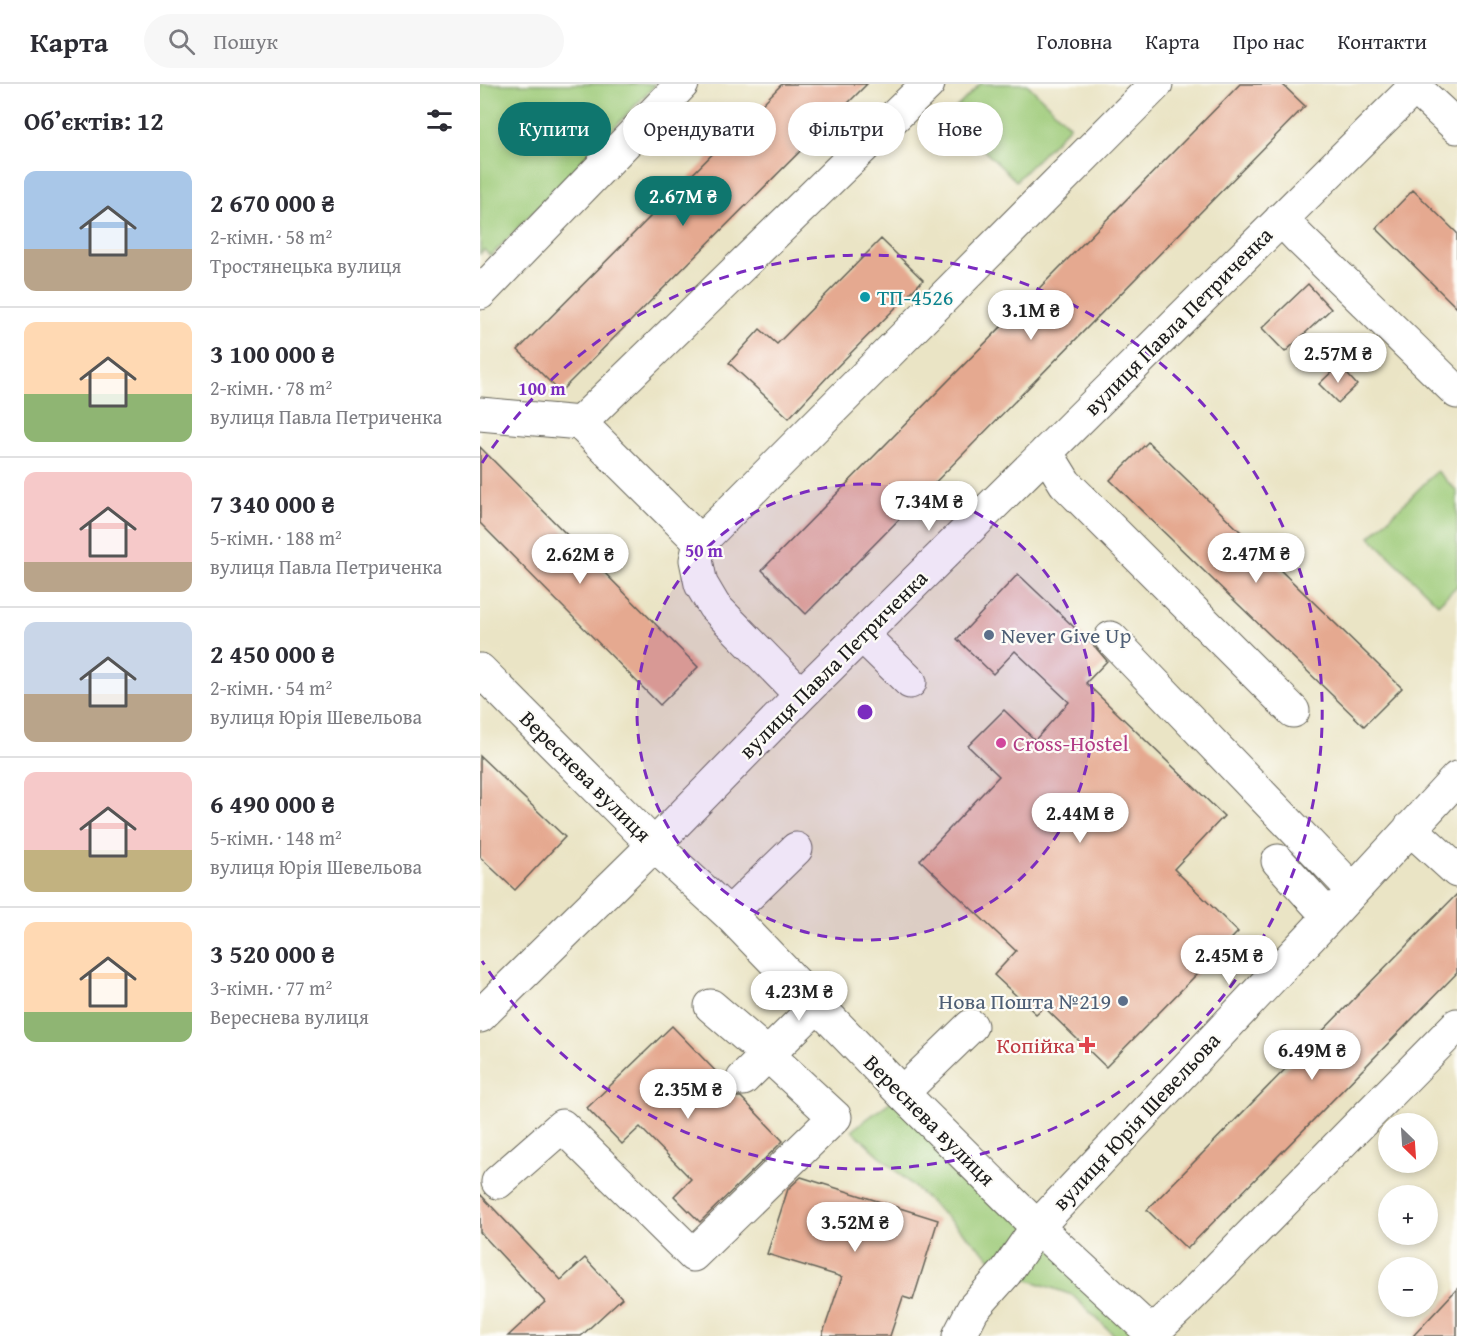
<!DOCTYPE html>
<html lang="uk">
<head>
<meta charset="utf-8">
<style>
	body { margin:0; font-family:"Gentium Book Plus",serif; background:#f7f7f7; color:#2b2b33; height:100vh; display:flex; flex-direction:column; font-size:22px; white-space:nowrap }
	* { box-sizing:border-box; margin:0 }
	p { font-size:20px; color:#7c7c81 }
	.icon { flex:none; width:33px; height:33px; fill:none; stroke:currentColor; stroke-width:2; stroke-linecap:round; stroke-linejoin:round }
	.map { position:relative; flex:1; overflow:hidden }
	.sheet { display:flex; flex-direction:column; background:#fff; width:480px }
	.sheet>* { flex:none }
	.banner { position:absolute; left:18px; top:18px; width:570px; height:54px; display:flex; gap:12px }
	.needle { width:39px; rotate:155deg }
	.controls { position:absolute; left:898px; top:1029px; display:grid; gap:12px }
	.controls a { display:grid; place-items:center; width:60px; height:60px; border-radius:50%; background:#fff; box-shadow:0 3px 9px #0003; font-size:30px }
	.price { position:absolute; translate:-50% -51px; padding:0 14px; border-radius:21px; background:#fff; color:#222; font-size:20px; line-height:39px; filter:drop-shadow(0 2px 3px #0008) }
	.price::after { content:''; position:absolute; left:50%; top:36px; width:18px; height:14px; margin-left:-9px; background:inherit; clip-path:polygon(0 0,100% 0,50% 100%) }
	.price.on { background:#0f766e; color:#fff }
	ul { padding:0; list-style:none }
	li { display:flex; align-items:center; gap:18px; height:150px; padding:0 24px }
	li+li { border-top:2px solid #e1e1e2 }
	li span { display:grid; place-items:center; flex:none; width:168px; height:120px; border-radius:12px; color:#555 }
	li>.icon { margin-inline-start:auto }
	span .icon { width:72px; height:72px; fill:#fffc; stroke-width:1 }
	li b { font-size:26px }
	h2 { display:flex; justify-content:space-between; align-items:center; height:72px; padding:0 24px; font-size:26px }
	.chip { padding:0 21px; border-radius:27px; background:#fff; box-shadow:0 3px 9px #0003; font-size:21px; line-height:54px }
	.chip.on { background:#0f766e; color:#fff }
	header { display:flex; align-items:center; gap:36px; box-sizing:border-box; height:84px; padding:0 30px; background:#fff; border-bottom:2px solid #e1e1e2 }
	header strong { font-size:28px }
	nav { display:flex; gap:33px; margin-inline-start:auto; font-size:21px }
	.search { width:420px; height:54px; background:#f7f7f7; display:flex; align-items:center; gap:15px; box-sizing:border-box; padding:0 21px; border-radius:33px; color:#7c7c81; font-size:22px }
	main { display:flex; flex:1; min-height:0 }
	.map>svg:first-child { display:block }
	.green { fill:#9dca78; stroke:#5c734a; stroke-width:1.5 }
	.building { fill:#e5a990 }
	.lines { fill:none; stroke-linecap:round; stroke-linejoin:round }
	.minor-casing { stroke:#646257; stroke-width:35 }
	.minor { stroke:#fff; stroke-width:33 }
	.ring { fill:none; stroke:#7b2cbf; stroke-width:3; stroke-dasharray:10 8 }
	.culture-dot { fill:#0f9aa8; stroke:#fdfcf7; stroke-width:2 }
	.service-dot { fill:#5c6f8a; stroke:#fdfcf7; stroke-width:2 }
	.hotel-dot { fill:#d1479c; stroke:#fdfcf7; stroke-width:2 }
	.health-dot { fill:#e0444e; stroke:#fdfcf7; stroke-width:2 }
	.labels { text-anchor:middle; stroke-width:4.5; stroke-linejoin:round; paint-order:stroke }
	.culture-label { font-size:22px; fill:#0d838f; stroke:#fdfcf7; text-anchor:start }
	.street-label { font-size:22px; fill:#1c1c1c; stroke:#fdfcf7 }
	.service-label { font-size:22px; fill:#4e5e75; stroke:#fdfcf7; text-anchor:start }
	.hotel-label { font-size:22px; fill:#b23c85; stroke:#fdfcf7; text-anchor:start }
	.health-label { font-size:22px; fill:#be3a42; stroke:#fdfcf7; text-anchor:end }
	.centre { fill:#7b2cbf; stroke:#fdfcf7; stroke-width:3 }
	.ring-label { font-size:18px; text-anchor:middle; font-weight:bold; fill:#7b2cbf; stroke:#fdfcf7; stroke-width:4.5; stroke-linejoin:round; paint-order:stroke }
</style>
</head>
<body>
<header>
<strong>Карта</strong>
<div class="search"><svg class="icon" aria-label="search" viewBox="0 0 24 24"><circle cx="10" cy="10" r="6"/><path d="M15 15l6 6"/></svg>Пошук</div>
<nav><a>Головна</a><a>Карта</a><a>Про нас</a><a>Контакти</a></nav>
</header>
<main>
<section class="sheet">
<h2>Об’єктів: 12<svg class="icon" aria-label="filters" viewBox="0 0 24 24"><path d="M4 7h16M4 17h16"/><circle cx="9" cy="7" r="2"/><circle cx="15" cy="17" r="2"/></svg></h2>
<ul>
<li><span style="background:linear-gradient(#a9c7e8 65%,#b9a48a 0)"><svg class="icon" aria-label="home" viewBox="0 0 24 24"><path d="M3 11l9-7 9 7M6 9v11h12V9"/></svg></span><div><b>2 670 000 ₴</b><p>2-кімн. · 58 m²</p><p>Тростянецька вулиця</p></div></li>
<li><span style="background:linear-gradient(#ffd9b3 60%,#8fb573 0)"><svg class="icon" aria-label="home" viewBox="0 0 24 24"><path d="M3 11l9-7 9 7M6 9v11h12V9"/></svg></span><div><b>3 100 000 ₴</b><p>2-кімн. · 78 m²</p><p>вулиця Павла Петриченка</p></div></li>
<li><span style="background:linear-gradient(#f6c9c9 75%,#b9a48a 0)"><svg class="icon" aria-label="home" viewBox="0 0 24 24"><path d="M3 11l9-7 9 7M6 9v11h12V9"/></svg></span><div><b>7 340 000 ₴</b><p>5-кімн. · 188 m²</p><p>вулиця Павла Петриченка</p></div></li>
<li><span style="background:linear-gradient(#c9d6e8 60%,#b9a48a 0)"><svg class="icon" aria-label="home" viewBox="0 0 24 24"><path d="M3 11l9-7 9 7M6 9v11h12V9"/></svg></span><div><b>2 450 000 ₴</b><p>2-кімн. · 54 m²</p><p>вулиця Юрія Шевельова</p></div></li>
<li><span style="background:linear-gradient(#f6c9c9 65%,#c2b280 0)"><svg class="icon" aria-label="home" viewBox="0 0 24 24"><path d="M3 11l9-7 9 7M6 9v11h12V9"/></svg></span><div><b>6 490 000 ₴</b><p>5-кімн. · 148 m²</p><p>вулиця Юрія Шевельова</p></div></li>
<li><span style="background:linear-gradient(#ffd9b3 75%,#8fb573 0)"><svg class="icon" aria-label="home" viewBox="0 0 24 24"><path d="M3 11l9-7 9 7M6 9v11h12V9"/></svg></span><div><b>3 520 000 ₴</b><p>3-кімн. · 77 m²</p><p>Вереснева вулиця</p></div></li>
</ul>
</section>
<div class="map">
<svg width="977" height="1252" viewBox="0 0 977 1252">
	<rect width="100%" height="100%" fill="#fdfcf7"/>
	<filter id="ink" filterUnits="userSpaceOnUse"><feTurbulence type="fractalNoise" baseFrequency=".0167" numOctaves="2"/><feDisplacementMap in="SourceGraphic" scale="12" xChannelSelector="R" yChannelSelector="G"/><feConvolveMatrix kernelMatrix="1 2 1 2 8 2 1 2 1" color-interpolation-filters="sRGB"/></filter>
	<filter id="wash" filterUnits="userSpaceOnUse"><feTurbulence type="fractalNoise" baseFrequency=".008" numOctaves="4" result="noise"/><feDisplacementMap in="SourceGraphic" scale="24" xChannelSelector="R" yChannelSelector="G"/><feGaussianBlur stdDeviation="1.35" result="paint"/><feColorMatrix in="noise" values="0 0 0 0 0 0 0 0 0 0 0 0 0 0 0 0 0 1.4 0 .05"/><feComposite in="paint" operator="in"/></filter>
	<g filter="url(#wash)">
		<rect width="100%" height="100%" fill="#eae4c5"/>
		<!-- green -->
		<path class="green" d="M0 0H176L11 172 4 166 0 170Z
			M500 0H547L590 42 536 97 468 32Z
			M957 387 977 407V502L958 520 890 453Z
			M422 1009 675 1252H635L592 1211 526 1188 372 1046Z"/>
		<g id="blocks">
			<!-- building -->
			<path class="building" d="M302 0H387L80 308 38 266Z
				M760 0H802L825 22 326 530 282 486Z
				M933 106 977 149V224L896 144Z
				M401 155 443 196 353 287 309 334 249 279 280 245 297 260Z
				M828 200 851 225 805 268 782 244Z
				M859 281 877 301 858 319 839 300Z
				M668 358 922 604 884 642 630 396Z
				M0 363 218 583 180 621 0 439Z
				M538 490 616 564 627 577 606 599 744 732 694 785 758 848 626 983 564 923 556 930 514 891 536 867 440 776 519 692 488 662 524 626 555 656 589 618 535 567 513 590 477 555Z
				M0 672 85 753 35 806 0 773Z
				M977 810V889L707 1165 667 1126Z
				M192 942 245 997V1000L249 1008 257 1013H261L303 1057 220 1138 194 1112 211 1095 160 1043 142 1060 107 1024Z
				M321 1093 458 1136 433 1216 423 1213 410 1252H342L362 1193 287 1170 308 1105Z
				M0 1110 81 1196 105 1174 142 1214 101 1252H28L65 1218 0 1148Z
				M977 1205V1252H933Z"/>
		</g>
	</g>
	<g filter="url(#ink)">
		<use href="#blocks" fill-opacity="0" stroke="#646257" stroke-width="1.5"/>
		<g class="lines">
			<defs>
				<path id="minor" d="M931 0 977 43
					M801 135 819 154 977 308
					M0 209 202 0
					M0 330 100 339 220 458
					M100 339 448 0
					M566 368 585 399 813 627
					M382 551 430 598
					M631 554 873 806
					M0 586 174 761 249 830 422 1009 557 1143 675 1252
					M321 611 234 522 221 500 216 476 220 458 676 0
					M930 744 977 787
					M798 777 849 833
					M249 830 316 765
					M0 932 174 761 321 611 938 0
					M263 995 338 921
					M422 1009 491 942
					M18 1098 82 1042 213 1171 355 1033 288 971 231 922
					M672 1249 704 1219 977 941
					M479 1252 493 1225 526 1188 557 1143 849 833 977 694"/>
			</defs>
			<!-- minor casing -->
			<use href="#minor" class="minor-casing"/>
			<!-- minor -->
			<use href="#minor" class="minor"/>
		</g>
	</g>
	<!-- distance rings -->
	<circle cx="385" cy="628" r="228" fill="#7b2cbf" fill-opacity=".12"/>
	<g class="ring">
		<circle cx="385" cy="628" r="228"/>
		<path d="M2 379A457 457 0 1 1 2 877"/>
	</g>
	<!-- markers -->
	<circle class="culture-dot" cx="385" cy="213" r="6"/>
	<g class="service-dot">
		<circle cx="509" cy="551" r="6"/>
		<circle cx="643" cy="917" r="6"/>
	</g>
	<circle class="hotel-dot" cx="521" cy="659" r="6"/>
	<path class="health-dot" d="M604 952h6v6h6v6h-6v6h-6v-6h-6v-6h6z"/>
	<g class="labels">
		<!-- culture labels -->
		<g class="culture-label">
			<text x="397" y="221">ТП-4526</text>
		</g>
		<!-- street labels -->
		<g class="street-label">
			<text transform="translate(698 237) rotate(-45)" y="8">вулиця Павла Петриченка</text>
			<text transform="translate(353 580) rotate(-45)" y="8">вулиця Павла Петриченка</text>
			<text transform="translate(106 692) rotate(45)" y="8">Вереснева вулиця</text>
			<text transform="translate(450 1036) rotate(45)" y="8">Вереснева вулиця</text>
			<text transform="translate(656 1037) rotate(-47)" y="8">вулиця Юрія Шевельова</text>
		</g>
		<!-- service labels -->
		<g class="service-label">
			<text x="521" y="559">Never Give Up</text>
			<text x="631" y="925" text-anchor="end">Нова Пошта №219</text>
		</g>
		<!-- hotel labels -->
		<g class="hotel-label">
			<text x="533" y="667">Cross-Hostel</text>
		</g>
		<!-- health labels -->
		<g class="health-label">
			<text x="595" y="969">Копійка</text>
		</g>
	</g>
	<circle cx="385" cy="628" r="9" class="centre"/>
	<g class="ring-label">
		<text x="62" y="311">100 m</text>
		<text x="224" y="473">50 m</text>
	</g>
</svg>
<div class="controls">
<a><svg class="needle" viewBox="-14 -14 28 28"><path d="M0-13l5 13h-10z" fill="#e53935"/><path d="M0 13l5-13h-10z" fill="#7c7c81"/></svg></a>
<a>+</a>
<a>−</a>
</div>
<b class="price on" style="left:203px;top:143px">2.67M ₴</b>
<b class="price" style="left:551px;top:257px">3.1M ₴</b>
<b class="price" style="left:858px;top:300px">2.57M ₴</b>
<b class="price" style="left:449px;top:448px">7.34M ₴</b>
<b class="price" style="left:776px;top:500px">2.47M ₴</b>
<b class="price" style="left:100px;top:501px">2.62M ₴</b>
<b class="price" style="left:600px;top:760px">2.44M ₴</b>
<b class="price" style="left:749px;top:902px">2.45M ₴</b>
<b class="price" style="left:319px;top:938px">4.23M ₴</b>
<b class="price" style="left:832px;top:997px">6.49M ₴</b>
<b class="price" style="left:208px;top:1036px">2.35M ₴</b>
<b class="price" style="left:375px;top:1169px">3.52M ₴</b>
<div class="banner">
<a class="chip on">Купити</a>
<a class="chip">Орендувати</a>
<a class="chip">Фільтри</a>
<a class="chip">Нове</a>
</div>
</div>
</main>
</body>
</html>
